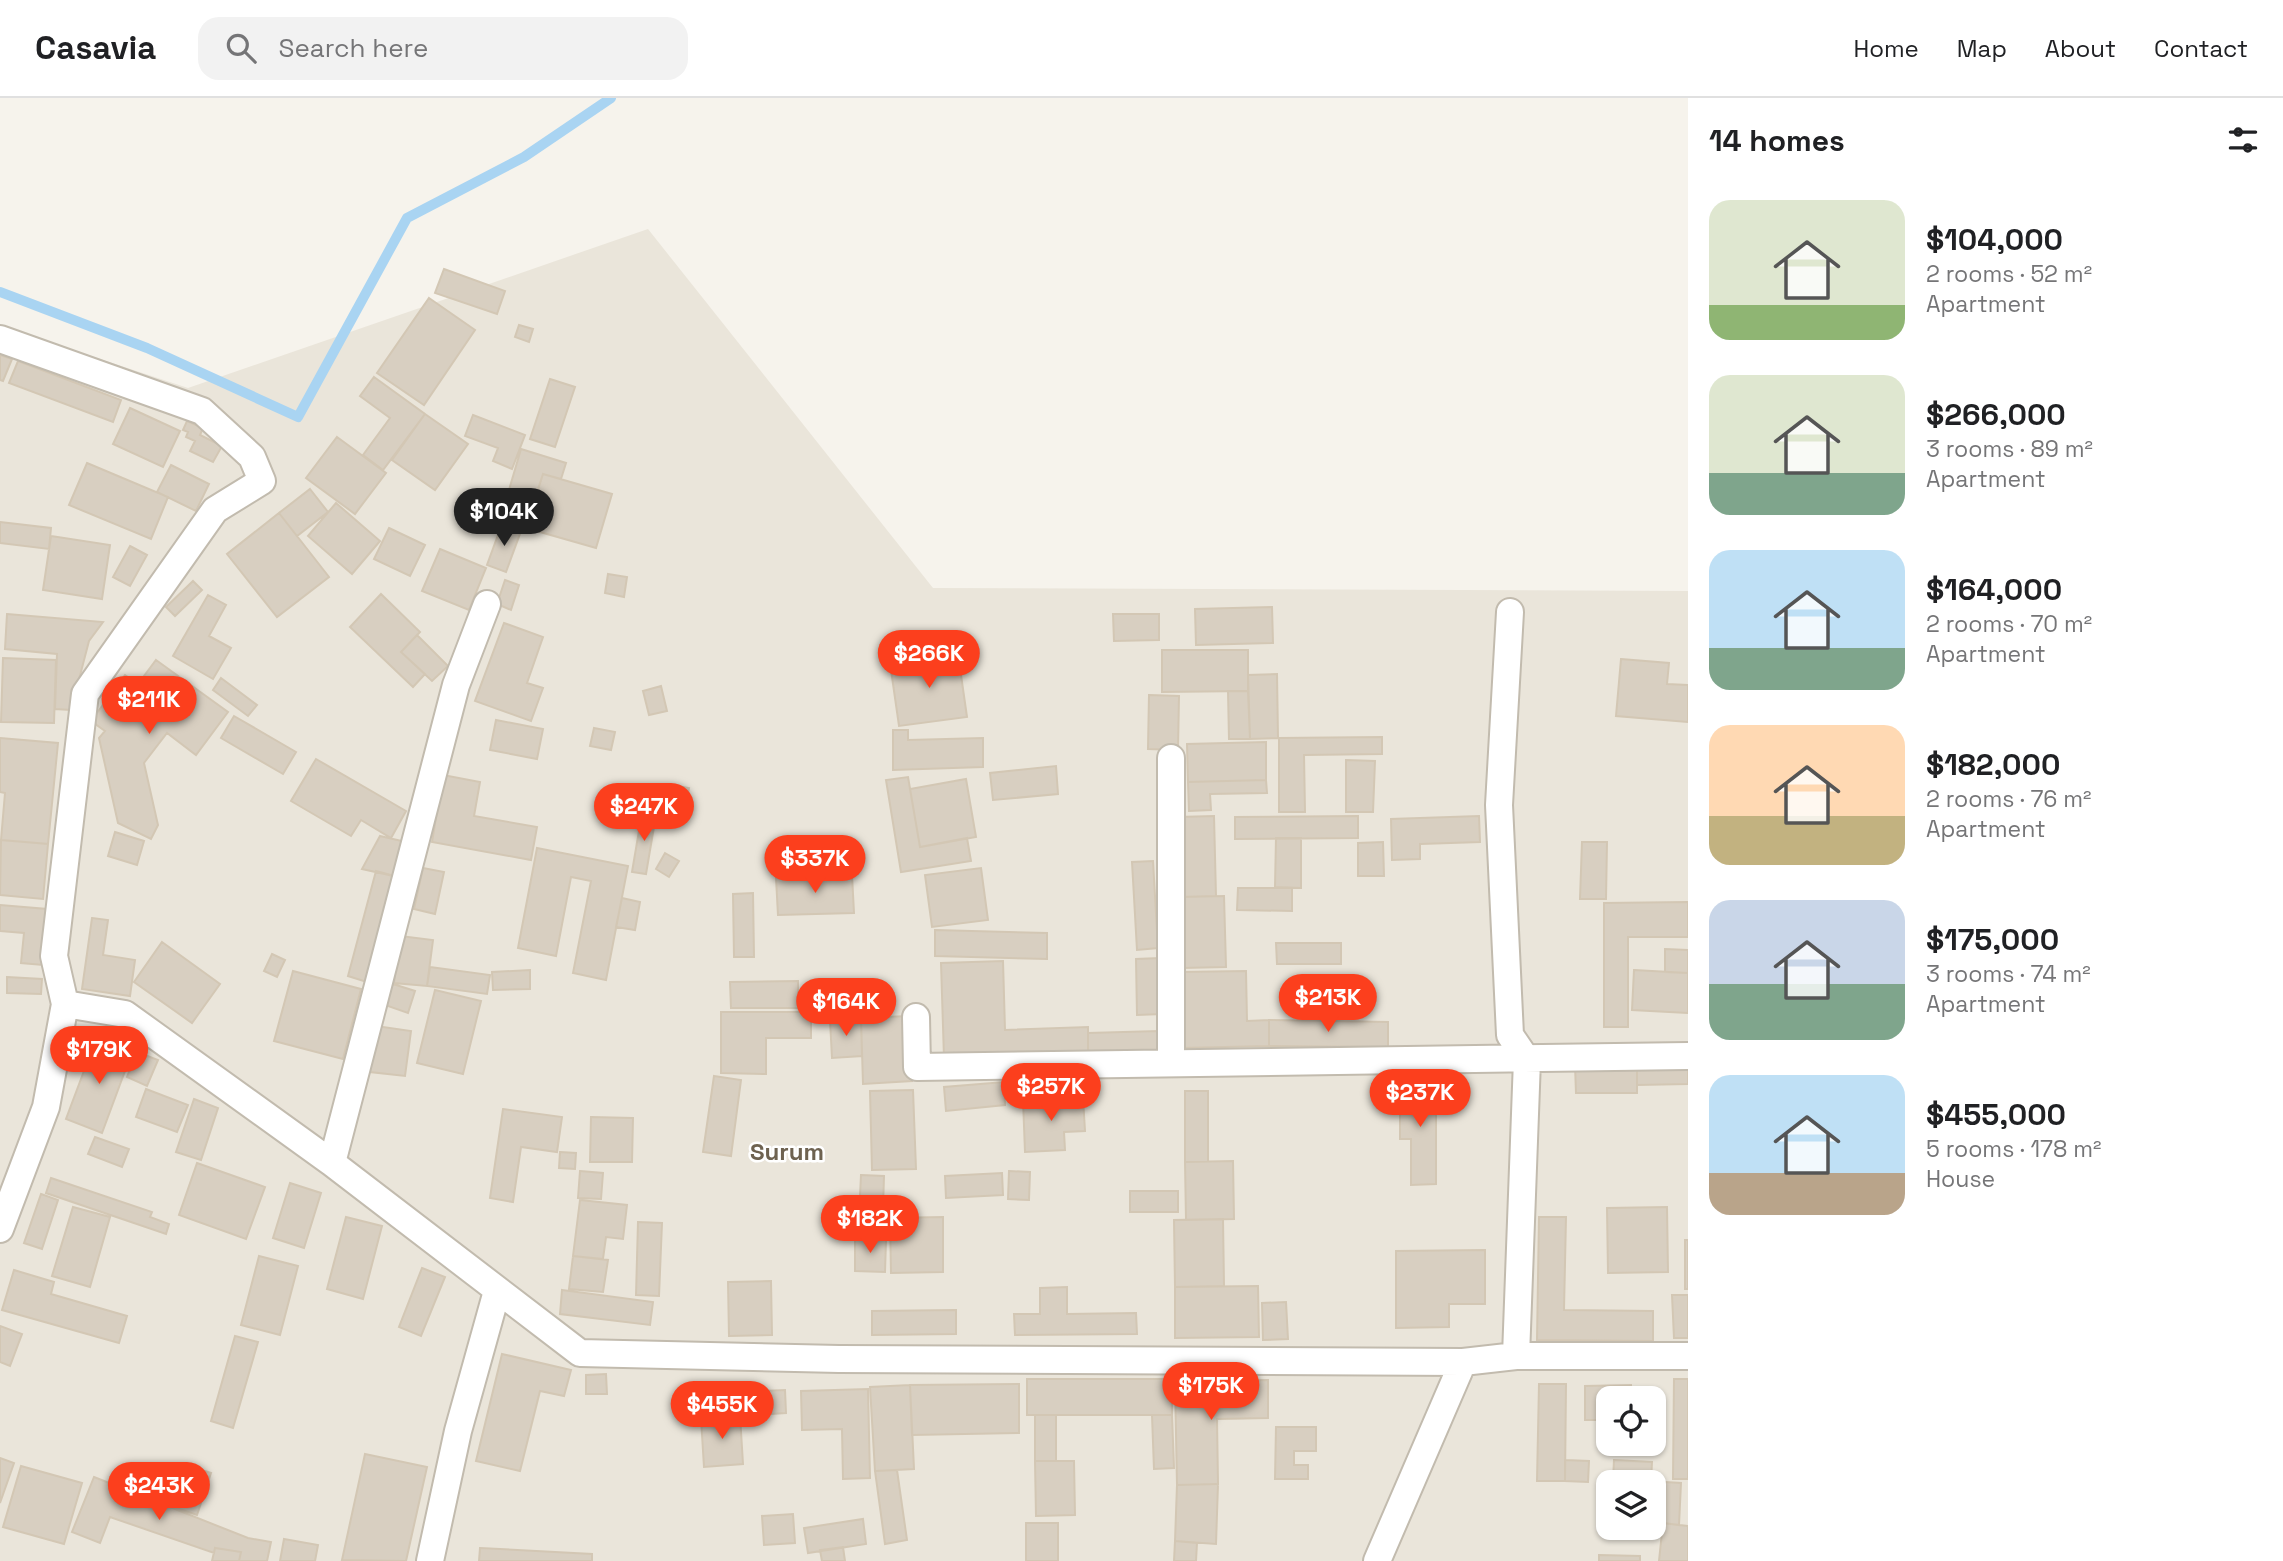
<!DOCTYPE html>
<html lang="en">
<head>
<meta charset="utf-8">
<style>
	body { margin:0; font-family:"Space Grotesk",sans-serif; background:#f2f2f2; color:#202124; height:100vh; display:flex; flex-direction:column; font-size:26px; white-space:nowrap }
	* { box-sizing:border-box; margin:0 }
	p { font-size:23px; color:#757577 }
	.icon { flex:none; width:38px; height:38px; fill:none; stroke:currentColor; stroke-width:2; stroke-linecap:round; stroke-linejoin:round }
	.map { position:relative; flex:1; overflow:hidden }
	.panel { display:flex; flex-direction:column; background:#fff; width:595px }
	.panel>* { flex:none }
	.tools { position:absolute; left:1596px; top:1288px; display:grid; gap:14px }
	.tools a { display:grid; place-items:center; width:70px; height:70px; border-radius:14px; background:#fff; box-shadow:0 2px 5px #0004; font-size:35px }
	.price { position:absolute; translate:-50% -60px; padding:0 16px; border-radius:24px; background:#fc3f1d; color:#fff; font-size:23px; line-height:46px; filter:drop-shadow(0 2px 4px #0008) }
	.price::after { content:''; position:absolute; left:50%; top:42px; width:21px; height:16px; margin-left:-10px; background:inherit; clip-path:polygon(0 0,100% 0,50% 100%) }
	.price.current { background:#222; color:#fff }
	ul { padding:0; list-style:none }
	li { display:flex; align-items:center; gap:21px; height:175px; padding:0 21px }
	li span { display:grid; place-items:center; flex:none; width:196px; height:140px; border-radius:21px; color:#555 }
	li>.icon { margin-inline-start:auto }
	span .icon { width:84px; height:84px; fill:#fffc; stroke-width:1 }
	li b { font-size:30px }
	h2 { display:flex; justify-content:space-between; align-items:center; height:84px; padding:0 21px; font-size:30px }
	header { display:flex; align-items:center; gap:42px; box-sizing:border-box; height:98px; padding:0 35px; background:#fff; border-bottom:2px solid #e0e0e0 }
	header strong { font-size:33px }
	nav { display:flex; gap:38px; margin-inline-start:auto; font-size:24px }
	.search { width:490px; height:63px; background:#f2f2f2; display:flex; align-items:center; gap:18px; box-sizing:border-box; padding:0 24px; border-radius:21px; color:#757577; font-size:26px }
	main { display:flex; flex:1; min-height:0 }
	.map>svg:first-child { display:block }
	.residential { fill:#eae5da; fill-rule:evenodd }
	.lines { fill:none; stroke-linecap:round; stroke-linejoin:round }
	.stream { stroke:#a9d4f2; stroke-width:10 }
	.building { fill:#d8cfc1; stroke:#d3c7b4; stroke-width:2 }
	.minor-casing { stroke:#c2bbae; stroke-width:30 }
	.minor { stroke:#fff; stroke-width:26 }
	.labels { text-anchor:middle; stroke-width:5; stroke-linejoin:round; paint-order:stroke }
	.quarter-label { font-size:24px; font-weight:bold; fill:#6e6250; stroke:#fff }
</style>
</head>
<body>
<header>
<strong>Casavia</strong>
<div class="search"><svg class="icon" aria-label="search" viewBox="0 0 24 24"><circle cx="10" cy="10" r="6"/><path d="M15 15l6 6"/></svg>Search here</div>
<nav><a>Home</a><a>Map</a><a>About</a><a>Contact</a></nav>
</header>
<main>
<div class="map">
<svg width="1688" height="1463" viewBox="0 0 1688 1463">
	<rect width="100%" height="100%" fill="#f6f3ec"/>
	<!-- residential -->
	<path class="residential" d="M648 131 933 490 1688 493V1463H0V228L188 290ZM1608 1300H1654V1346H1608ZM1608 1384H1654V1430H1608Z"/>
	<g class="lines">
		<!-- stream -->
		<path class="stream" d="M0 194 147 250 298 319 407 120 524 59 611 0"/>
	</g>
	<!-- building -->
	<path class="building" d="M444 171 505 193 497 216 435 195Z
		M429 200 475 232 424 307 377 275Z
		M519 227 533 231 529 244 515 239Z
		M0 257 12 261 3 283 0 282Z
		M18 263 121 302 113 324 9 285Z
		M374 279 425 316 383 372 363 357 390 320 360 298Z
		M550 281 575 289 555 349 530 341Z
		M130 310 180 333 163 369 113 346Z
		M425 316 468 346 435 392 392 362Z
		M473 317 525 337 512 371 493 363 498 350 465 338Z
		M187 323 203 330 200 337 222 348 213 364 190 353 195 343 186 339 188 334 183 332Z
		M337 339 386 375 355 416 306 380Z
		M521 351 566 365 561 381 543 376 535 400 509 392Z
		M87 365 168 399 151 441 69 407Z
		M171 367 209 386 196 413 157 394Z
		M543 376 612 396 596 450 526 430Z
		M310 391 328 414 297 438 279 415Z
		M336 405 380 443 352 476 308 438Z
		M279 415 329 479 277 519 227 456Z
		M0 424 51 430 49 451 0 445Z
		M502 426 521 433 506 474 487 467Z
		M389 430 425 447 410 478 374 461Z
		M51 438 110 447 102 501 43 492Z
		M130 448 147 457 130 488 113 479Z
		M440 451 486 470 469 512 422 493Z
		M608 476 627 479 624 499 605 495Z
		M505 482 519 487 511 512 497 506Z
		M193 483 202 492 175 518 166 509Z
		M381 496 420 534 401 554 425 576 413 589 350 529Z
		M208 497 226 507 209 538 231 550 213 581 173 558Z
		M1272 509 1273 545 1196 547 1195 511Z
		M7 516 103 524 89 543 71 612 55 611 57 556 5 551Z
		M1113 516H1159V542L1114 543Z
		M504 525 543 539 527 585 543 590 531 623 475 603Z
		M417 537 448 568 432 583 401 554Z
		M1162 552H1248V593L1162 594Z
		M958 556 967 619 899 628 890 565Z
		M3 560 56 562 54 625 1 624Z
		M1621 561 1669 565 1667 586 1688 587V624L1616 618Z
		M156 562 228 614 196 657 167 635 144 665 158 727 151 741 118 725 99 640 105 633 91 623 125 577 138 586Z
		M1277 576 1278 640 1250 641 1248 577Z
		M221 580 257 607 248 618 213 592Z
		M661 588 667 613 649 617 643 593Z
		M1228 593H1248L1250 641H1229Z
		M1149 597 1179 598 1178 652 1148 651Z
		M234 618 296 654 283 676 221 640Z
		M496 622 543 631 537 661 490 652Z
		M594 630 615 634 611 652 590 648Z
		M893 632H908V642L983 640V669L893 672Z
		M1382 639V656L1304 657 1305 714H1279V640Z
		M0 640 58 645 48 746 1 742 5 695 0 694Z
		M1266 644V682L1188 684 1187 646Z
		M316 661 406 713 391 740 361 722 351 738 291 703Z
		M1346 662 1375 663 1373 714H1346Z
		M1056 668 1058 696 993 702 990 675Z
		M443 677 480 684 474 718 537 729 531 762 432 744Z
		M908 679 920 749 967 740 971 763 901 774 886 682Z
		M966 681 976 739 920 749 910 691Z
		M1266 682 1267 695 1210 696 1211 712 1189 713 1188 684Z
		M672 687 689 690 684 716 667 713Z
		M642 715 656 717 646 776 632 774Z
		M1214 718 1216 798 1180 799 1178 719Z
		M1358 718V740L1235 741V719Z
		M1479 718 1480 744 1420 746V761L1392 762 1391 721Z
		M115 734 144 743 137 767 108 758Z
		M380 738 406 744 398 779 362 771Z
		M1276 740H1301V790L1275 789Z
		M1 742 48 746 43 801 0 797Z
		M1383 744 1384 778H1358V745Z
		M1582 744H1607L1606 801H1580Z
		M537 750 628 768 606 882 573 875 591 783 571 779 556 858 518 850Z
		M665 755 679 763 669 779 656 771Z
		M1153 763 1158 850 1137 852 1132 764Z
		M423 770 444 774 435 816 414 811Z
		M981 770 988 822 932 829 925 777Z
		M376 773 398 779 370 885 348 878Z
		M852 777 854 815 778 817 776 780Z
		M1238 790H1292V813L1237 812Z
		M753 795 754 859H734L733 796Z
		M1224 798 1226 869 1182 870 1180 799Z
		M622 800 640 804 635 832 616 829Z
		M1688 804V839H1628V929H1604V805Z
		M0 807 47 811 43 867 21 865 24 835 0 833Z
		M92 820 108 822 103 857 135 862 130 898 82 891Z
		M935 832 1047 835V861L935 858Z
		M400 838 433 842 427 888 394 885Z
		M162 844 220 886 192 925 134 884Z
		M1276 845H1341V866H1277Z
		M1665 851 1688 852V875L1665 874Z
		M272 856 285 862 277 879 264 873Z
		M1160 860 1162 916 1137 917 1136 861Z
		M1003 863 1005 932 1088 929V954L944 960 941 865Z
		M430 869 490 877 487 896 427 888Z
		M530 872V891L493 892 492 874Z
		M1634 872 1688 875V915L1632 912Z
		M293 873 361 891 343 961 274 943Z
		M1246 873 1247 923 1269 922V948L1180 950 1179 874Z
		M7 879 42 881 41 896 7 895Z
		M798 883V910H731L730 884Z
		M393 886 415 893 408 915 385 907Z
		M435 892 481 903 463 976 417 965Z
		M721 914H811V940H766V976L721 975Z
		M909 918 912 983 863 986 861 920Z
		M861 920 862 958 832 960 830 922Z
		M1269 922 1388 924V949L1269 948Z
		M376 928 411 933 405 978 370 974Z
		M1159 933V953L1088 954V935Z
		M96 941 132 954 102 1035 66 1021Z
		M137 954 158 962 147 988 127 979Z
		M1575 967 1637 968V995H1576Z
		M1688 967V986L1637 987V968Z
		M714 978 741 982 731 1058 703 1054Z
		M1004 984 1005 1007 946 1013 944 989Z
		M1400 984H1436V1086L1411 1087V1041H1400Z
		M146 991 188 1007 177 1034 136 1019Z
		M913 992 916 1071 872 1072 870 993Z
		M1185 993H1208V1064H1185Z
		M1083 1000 1085 1033 1064 1034 1065 1052 1025 1054 1023 1002Z
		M194 1001 218 1010 201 1062 176 1054Z
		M503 1011 562 1019 557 1054 521 1049 513 1104 490 1100Z
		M591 1019 633 1020 632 1064H590Z
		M95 1039 129 1051 122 1069 88 1056Z
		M560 1054 576 1055 575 1071 559 1070Z
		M1233 1063 1234 1121 1186 1122 1185 1064Z
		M197 1065 265 1089 246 1141 179 1117Z
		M580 1073 603 1075 601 1101 578 1100Z
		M1009 1073 1030 1074 1029 1102 1008 1101Z
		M1002 1075 1003 1097 946 1100 945 1078Z
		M861 1077 884 1078 882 1142 858 1141Z
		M51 1080 152 1114 150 1119 169 1126 166 1136 46 1095Z
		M290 1085 321 1095 304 1150 273 1140Z
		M1130 1093H1178V1114H1130Z
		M41 1096 58 1102 42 1151 24 1145Z
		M580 1102 627 1107 623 1141 606 1139 603 1161 573 1158Z
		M73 1109 110 1119 90 1189 52 1178Z
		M1667 1109 1668 1174 1608 1175 1607 1110Z
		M346 1119 382 1128 363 1201 327 1191Z
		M943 1119V1174L891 1175 890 1120Z
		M1539 1119H1566L1564 1212 1653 1213V1243L1537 1242Z
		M1223 1121 1224 1188 1175 1189 1174 1122Z
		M638 1124 662 1125 659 1198 636 1197Z
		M855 1141 886 1142 885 1174 855 1173Z
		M1685 1142H1688V1191H1685Z
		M1485 1152V1206H1449V1229L1396 1230V1153Z
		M259 1158 298 1168 280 1237 241 1227Z
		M573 1158 608 1162 603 1194 569 1191Z
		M422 1170 445 1179 421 1238 399 1229Z
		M14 1172 54 1184 51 1196 127 1218 119 1245 2 1212Z
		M771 1183 772 1237 729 1238 728 1184Z
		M1258 1188 1259 1239 1175 1240V1189Z
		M1067 1189V1216L1136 1215 1137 1236 1015 1237 1014 1216H1040V1190Z
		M562 1192 653 1204 650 1227 560 1216Z
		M1672 1197H1688V1240H1674Z
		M1286 1204 1288 1241 1263 1242 1262 1205Z
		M956 1212V1236L872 1237V1213Z
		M0 1228 22 1236 10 1268 0 1264Z
		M235 1238 258 1244 233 1330 211 1323Z
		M502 1256 571 1272 564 1298 540 1293 520 1373 476 1363Z
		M606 1276 607 1296H586V1277Z
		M1027 1281H1172V1317H1027Z
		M1674 1281H1688V1381H1673Z
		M1268 1282V1320L1217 1321 1218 1386 1177 1387 1175 1284Z
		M1019 1286V1335L912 1337 910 1287Z
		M1539 1286H1566L1565 1383H1537Z
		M910 1287 914 1371 875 1373 870 1289Z
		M1631 1287V1300H1608V1322H1585V1288Z
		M868 1291 870 1380 843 1381 842 1331 802 1332 801 1293Z
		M785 1292 786 1315 736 1318 735 1294Z
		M740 1317 743 1366 704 1369 701 1320Z
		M1035 1317H1056V1363H1035Z
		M1152 1317H1172L1174 1370 1154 1371Z
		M1276 1329H1316V1353H1294V1367H1308V1381H1275Z
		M365 1356 427 1369 406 1463 342 1462Z
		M0 1360 14 1365 0 1405Z
		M1565 1362 1589 1363 1588 1384 1565 1383Z
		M1614 1362 1652 1364 1651 1383 1613 1382Z
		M1035 1363H1074L1075 1417 1036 1418Z
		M21 1368 82 1385 64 1446 3 1429Z
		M189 1368 211 1375 197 1417 176 1410Z
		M897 1372 907 1442 885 1446 875 1373Z
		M94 1379 248 1440 271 1444 267 1463H239L241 1454 215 1450 214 1455 110 1419 100 1445 72 1434Z
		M1665 1384 1681 1385 1679 1427 1663 1425Z
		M1218 1386 1216 1446 1175 1443 1177 1387Z
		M793 1416 795 1445 764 1447 762 1418Z
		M863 1421 866 1446 808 1455 804 1430Z
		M1026 1425H1058V1463H1026Z
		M1663 1425 1688 1428V1463H1659Z
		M284 1441 318 1447 315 1463H280Z
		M1175 1443 1197 1445 1196 1463H1174Z
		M843 1449 845 1463H822L820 1452Z
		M215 1450 241 1454 239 1463H212Z
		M480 1450 592 1456V1463H479Z
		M1599 1457 1640 1458V1463H1599Z"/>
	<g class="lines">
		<defs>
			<path id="minor" d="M0 241 202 313 252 359 262 383 215 412 85 596 54 858 65 906 46 1009 0 1131
				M1510 514 1499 707 1510 937 1527 962 1516 1258
				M1171 660V965
				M65 906 125 916 332 1065 580 1255 839 1261 1463 1264 1516 1258H1688
				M916 919 917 969 1688 958
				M332 1065 456 587 487 506
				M430 1463 458 1333 497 1193
				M1377 1463 1463 1264"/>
		</defs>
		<!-- minor casing -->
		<use href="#minor" class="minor-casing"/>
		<!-- minor -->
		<use href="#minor" class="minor"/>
	</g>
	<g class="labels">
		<!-- quarter labels -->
		<g class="quarter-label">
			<text x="787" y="1062">Surum</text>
		</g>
	</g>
</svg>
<div class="tools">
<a><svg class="icon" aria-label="locate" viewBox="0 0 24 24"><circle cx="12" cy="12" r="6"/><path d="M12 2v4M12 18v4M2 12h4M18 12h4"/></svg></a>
<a><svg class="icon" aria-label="layers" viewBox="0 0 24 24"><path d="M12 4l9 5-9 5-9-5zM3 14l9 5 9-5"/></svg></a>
</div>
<b class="price current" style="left:504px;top:450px">$104K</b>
<b class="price" style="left:929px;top:592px">$266K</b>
<b class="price" style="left:149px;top:638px">$211K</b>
<b class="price" style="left:644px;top:745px">$247K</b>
<b class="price" style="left:815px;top:797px">$337K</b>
<b class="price" style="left:1328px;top:936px">$213K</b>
<b class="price" style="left:846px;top:940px">$164K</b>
<b class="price" style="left:99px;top:988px">$179K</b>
<b class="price" style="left:1051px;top:1025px">$257K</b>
<b class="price" style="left:1420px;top:1031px">$237K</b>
<b class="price" style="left:870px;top:1157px">$182K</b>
<b class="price" style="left:1211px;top:1324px">$175K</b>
<b class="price" style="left:722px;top:1343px">$455K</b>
<b class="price" style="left:159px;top:1424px">$243K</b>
</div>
<section class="panel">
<h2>14 homes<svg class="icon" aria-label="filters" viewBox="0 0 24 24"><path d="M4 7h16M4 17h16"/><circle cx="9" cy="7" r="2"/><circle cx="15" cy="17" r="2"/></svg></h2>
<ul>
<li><span style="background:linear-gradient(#dfe7d0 75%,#8fb573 0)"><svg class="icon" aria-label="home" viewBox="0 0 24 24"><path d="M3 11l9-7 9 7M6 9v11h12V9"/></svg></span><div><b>$104,000</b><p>2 rooms · 52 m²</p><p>Apartment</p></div></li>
<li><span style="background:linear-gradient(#dfe7d0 70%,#7fa58c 0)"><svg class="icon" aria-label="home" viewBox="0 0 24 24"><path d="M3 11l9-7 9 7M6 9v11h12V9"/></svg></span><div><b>$266,000</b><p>3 rooms · 89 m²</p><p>Apartment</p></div></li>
<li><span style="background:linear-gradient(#bfe0f5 70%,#7fa58c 0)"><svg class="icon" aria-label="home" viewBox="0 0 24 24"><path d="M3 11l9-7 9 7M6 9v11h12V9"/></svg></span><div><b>$164,000</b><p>2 rooms · 70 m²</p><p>Apartment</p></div></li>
<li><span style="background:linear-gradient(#ffd9b3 65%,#c2b280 0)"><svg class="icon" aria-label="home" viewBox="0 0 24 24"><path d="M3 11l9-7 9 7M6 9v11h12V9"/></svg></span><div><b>$182,000</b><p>2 rooms · 76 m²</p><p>Apartment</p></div></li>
<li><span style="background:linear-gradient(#c9d6e8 60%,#7fa58c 0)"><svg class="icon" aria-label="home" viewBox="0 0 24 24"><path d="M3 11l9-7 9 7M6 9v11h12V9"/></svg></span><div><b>$175,000</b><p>3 rooms · 74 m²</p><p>Apartment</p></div></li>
<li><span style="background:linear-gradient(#bfe0f5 70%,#b9a48a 0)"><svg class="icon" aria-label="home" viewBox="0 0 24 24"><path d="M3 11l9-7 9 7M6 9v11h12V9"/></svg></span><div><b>$455,000</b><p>5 rooms · 178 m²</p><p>House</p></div></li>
</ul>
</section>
</main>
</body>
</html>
